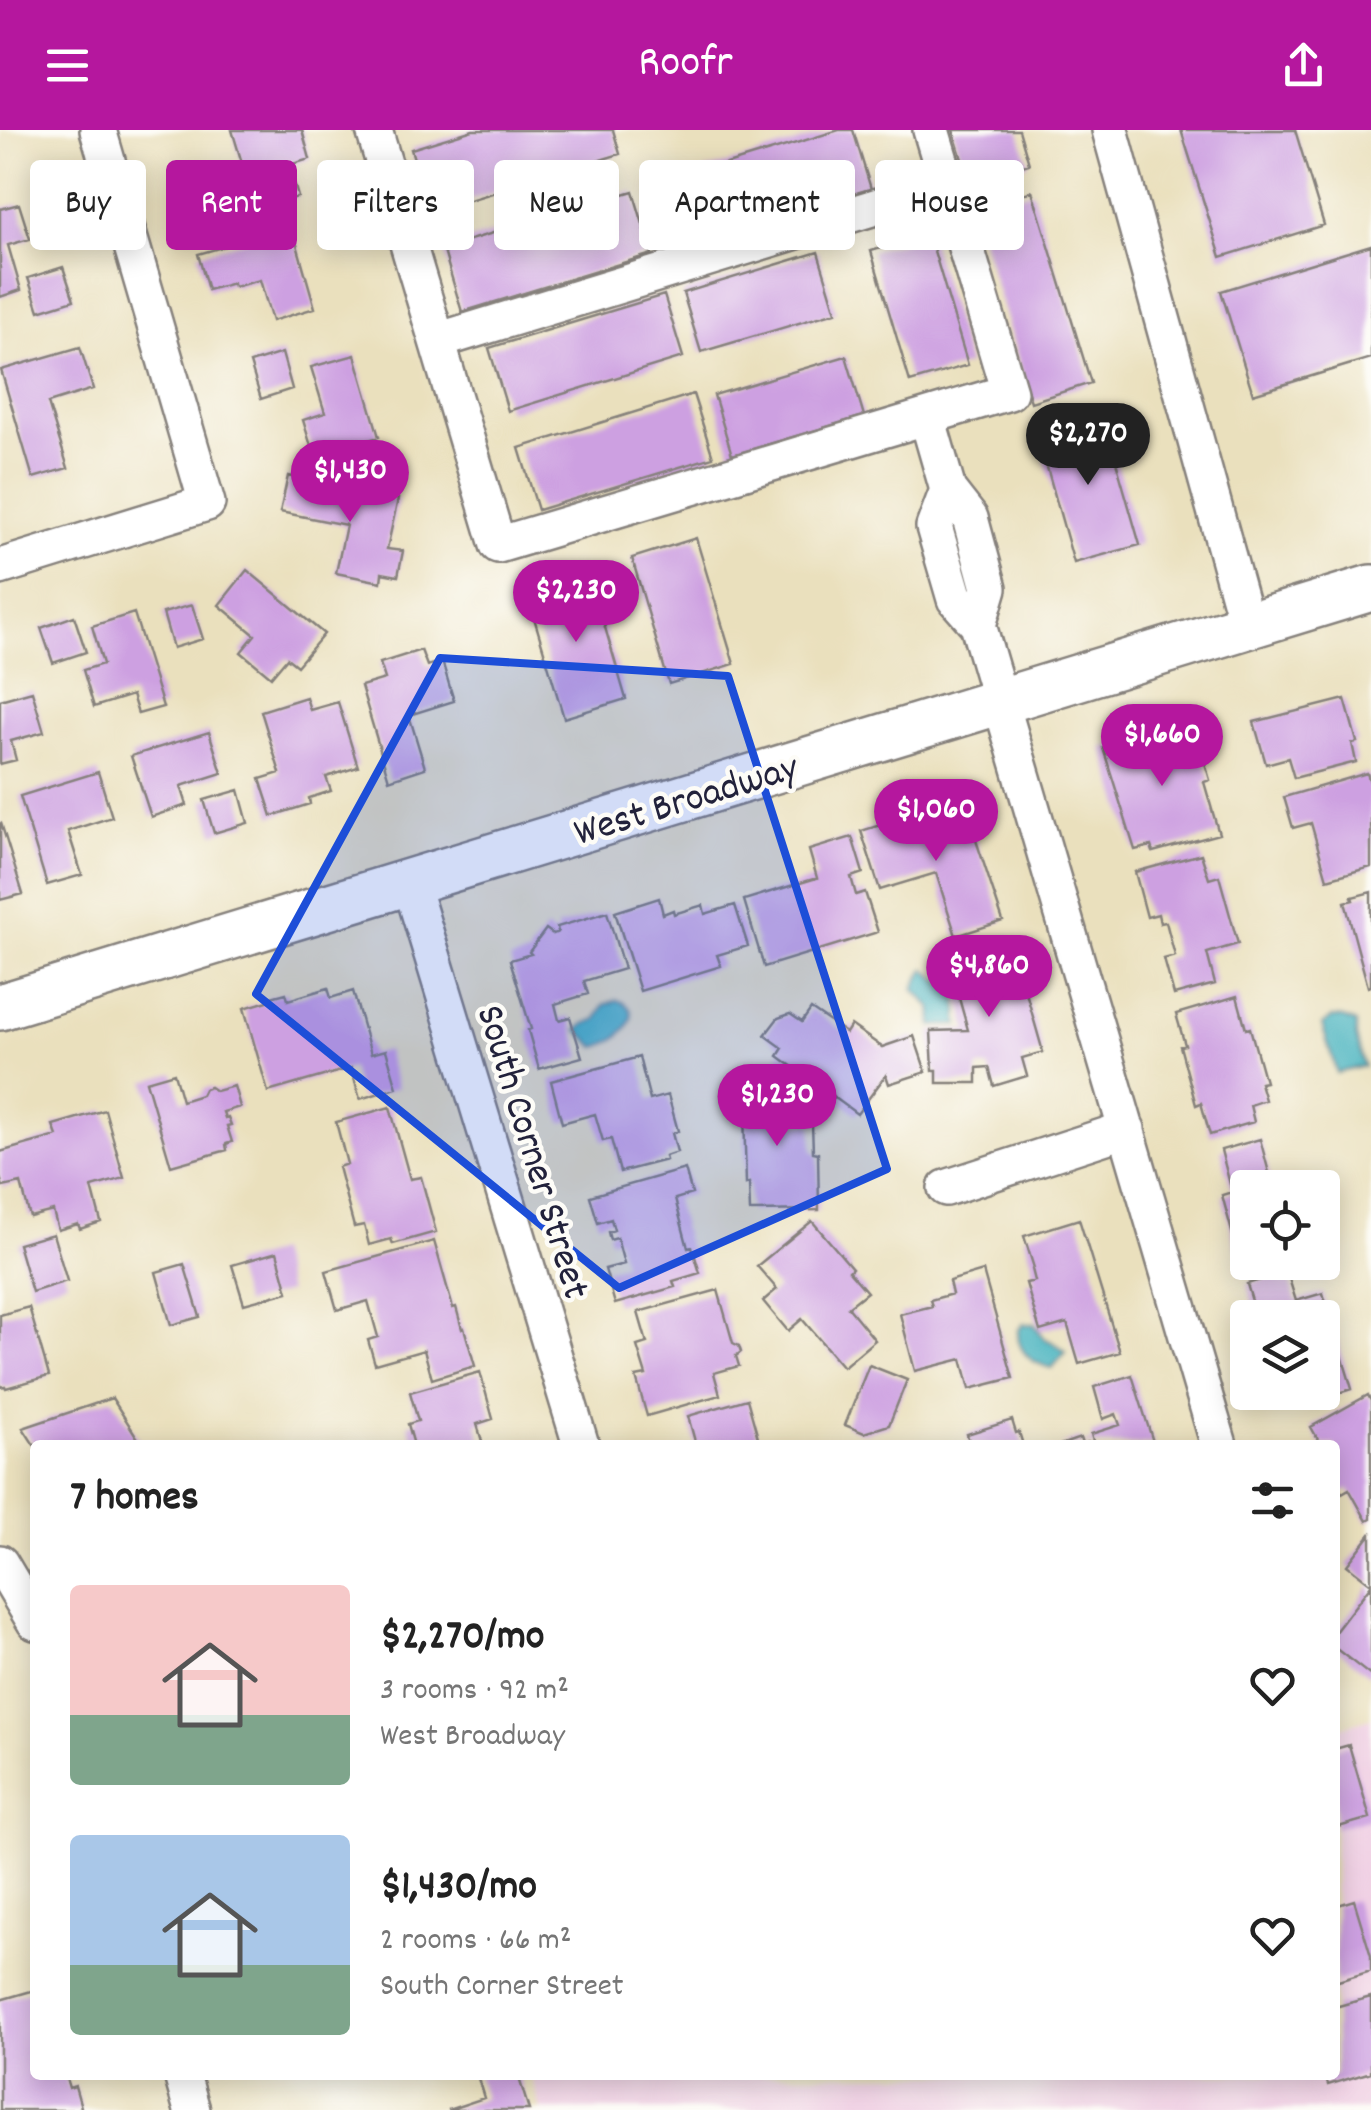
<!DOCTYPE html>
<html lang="en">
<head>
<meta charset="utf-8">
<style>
	body { margin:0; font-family:Dekko,sans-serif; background:#f2f2f2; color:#222; height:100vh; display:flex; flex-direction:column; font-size:38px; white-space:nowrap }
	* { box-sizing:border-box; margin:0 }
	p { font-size:32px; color:#767676 }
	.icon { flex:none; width:55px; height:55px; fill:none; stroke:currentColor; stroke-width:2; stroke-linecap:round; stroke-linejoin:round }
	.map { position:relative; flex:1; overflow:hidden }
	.panel { position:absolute; left:30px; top:1310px; width:1310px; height:640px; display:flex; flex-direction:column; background:#fff; border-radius:10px; box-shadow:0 5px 25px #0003 }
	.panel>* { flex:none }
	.top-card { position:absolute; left:30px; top:30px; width:1312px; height:90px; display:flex; gap:20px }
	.buttons { position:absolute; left:1230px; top:1040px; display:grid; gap:20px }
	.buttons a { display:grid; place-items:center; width:110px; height:110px; border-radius:10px; background:#fff; box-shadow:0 5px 25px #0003; font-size:50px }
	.price { position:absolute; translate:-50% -85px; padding:0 22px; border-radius:35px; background:#b5179e; color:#fff; font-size:32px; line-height:65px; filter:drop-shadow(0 2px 5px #0008) }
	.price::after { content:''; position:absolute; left:50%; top:60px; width:30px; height:22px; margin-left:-15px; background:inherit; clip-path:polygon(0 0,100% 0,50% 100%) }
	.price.on { background:#222; color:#fff }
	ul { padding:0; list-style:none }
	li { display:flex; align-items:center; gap:30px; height:250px; padding:0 40px }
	li span { display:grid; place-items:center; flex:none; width:280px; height:200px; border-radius:10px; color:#555 }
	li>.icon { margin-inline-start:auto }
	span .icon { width:120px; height:120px; fill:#fffc; stroke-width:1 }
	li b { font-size:42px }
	h2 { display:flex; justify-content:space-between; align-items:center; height:120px; padding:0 40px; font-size:42px }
	.chip { padding:0 35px; border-radius:10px; background:#fff; box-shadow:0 5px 25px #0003; font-size:35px; line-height:90px }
	.chip.on { background:#b5179e; color:#fff }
	header { display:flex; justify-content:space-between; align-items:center; height:130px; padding:0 40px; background:#b5179e; color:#fff; font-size:45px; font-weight:600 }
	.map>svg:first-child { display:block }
	.built { fill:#f0d0e4 }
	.water { fill:#42b1bd; stroke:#326a7c; stroke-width:2.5 }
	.building { fill:#cda0e1 }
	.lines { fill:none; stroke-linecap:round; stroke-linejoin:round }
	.minor-casing { stroke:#86817c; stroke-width:40 }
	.major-casing { stroke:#86817c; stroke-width:50 }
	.minor { stroke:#fff; stroke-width:35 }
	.major { stroke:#fff; stroke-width:45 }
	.marked { fill:#1d4ed8; fill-opacity:0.2; stroke:#1d4ed8; stroke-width:8; stroke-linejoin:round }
	.labels { text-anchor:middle; stroke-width:9; stroke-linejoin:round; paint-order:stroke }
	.street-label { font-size:40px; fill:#22223b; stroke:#fdfcf7 }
</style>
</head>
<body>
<header><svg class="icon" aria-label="menu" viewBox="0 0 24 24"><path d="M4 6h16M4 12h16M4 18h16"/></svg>Roofr<svg class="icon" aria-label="share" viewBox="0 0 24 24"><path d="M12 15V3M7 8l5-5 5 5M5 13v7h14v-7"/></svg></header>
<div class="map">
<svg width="1371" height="1980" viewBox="0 0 1371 1980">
	<rect width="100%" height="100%" fill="#fdfcf7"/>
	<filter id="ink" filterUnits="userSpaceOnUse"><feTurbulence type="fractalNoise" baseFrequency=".01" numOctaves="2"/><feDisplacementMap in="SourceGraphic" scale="20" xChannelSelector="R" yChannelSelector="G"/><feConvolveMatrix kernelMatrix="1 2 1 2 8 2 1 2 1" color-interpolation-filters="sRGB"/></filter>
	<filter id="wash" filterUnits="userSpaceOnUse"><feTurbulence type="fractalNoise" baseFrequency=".0048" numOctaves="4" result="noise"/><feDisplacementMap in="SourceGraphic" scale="40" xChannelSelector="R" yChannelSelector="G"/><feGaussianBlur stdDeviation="2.25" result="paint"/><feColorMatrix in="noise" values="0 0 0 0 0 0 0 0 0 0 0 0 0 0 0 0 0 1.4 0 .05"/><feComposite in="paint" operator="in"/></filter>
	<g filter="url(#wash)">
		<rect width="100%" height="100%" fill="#eae0bd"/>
		<!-- built -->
		<path class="built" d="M1371 1588V1980H541L531 1945H1335V1599Z"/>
		<!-- water -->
		<path class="water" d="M925 839 957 864 959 895 933 896 932 878 914 859Z
			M617 870C651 881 617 914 596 917L578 900 585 894 597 889 604 875Z
			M1333 887 1343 888 1356 893V906L1364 936 1337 943 1322 895Z
			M1023 1194H1034L1044 1208 1056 1214 1066 1222 1052 1238C1033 1234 1017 1222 1018 1201Z"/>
		<g id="blocks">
			<!-- building -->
			<path class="building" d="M232 0H302L310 29 289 35 298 67 189 98 179 62 245 43Z
				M473 0H613L620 24 430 82 411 19Z
				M839 0H853L871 59 681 117 661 54Z
				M953 0H1019L1029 34 969 52Z
				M1181 0H1295L1324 95 1221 127Z
				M633 61 652 124 462 182 443 118Z
				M1032 61 1091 253 1031 272 973 80Z
				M19 74 30 109 8 115 21 160 0 167V79Z
				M292 97 315 178 272 191 260 150 234 157 233 153 208 160 198 124Z
				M929 104 968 235 910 252 871 121Z
				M1371 115V228L1253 264 1221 161Z
				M818 122 836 182 701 222 683 163Z
				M63 137 74 170 39 181 28 148Z
				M664 165 683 227 508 281 489 218Z
				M80 217 93 259 48 273 68 338 33 348 1 240Z
				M282 223 292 259 261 269 250 233Z
				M355 225 379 307 314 326 303 290 325 283 311 237Z
				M846 226 864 286 732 325 714 265Z
				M693 264 713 327 538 380 519 318Z
				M1102 283 1140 415 1074 433 1037 302Z
				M288 346 398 369 387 419 403 421 398 446 382 443 381 452 336 443 346 395 280 382Z
				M696 408 734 534 669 554 632 428Z
				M247 440 324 504 297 536 287 528 271 547 241 522 255 505 219 475Z
				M589 443 626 569 564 588 526 461Z
				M192 475 203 509 173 518 163 483Z
				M134 483 163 577 138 584 132 565 94 577 83 540 103 534 92 496Z
				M74 486 86 522 53 533 41 498Z
				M421 520 427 536 442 531 454 571 409 585 425 638 389 650 361 556 385 549 380 533Z
				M32 561 44 602 11 611 16 630 0 634V570Z
				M306 567 310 580 338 572 358 637 326 647 331 661 309 668 310 674 272 686 260 649 280 643 261 581Z
				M1345 569 1357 612 1352 613 1356 632 1294 648 1288 628 1266 634 1254 592Z
				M1169 592 1174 612 1197 606 1210 650 1204 652 1219 704 1153 722 1151 716 1135 720 1103 618 1140 608 1138 601Z
				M209 602 222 643 181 656 187 675 151 687 131 626Z
				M98 642 112 687 68 701 82 745 47 755 20 666Z
				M1367 643 1371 655V737L1327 749 1311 693 1293 698 1284 667Z
				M239 660 248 693 214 703 204 670Z
				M938 677 944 694 968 686 1003 791 956 806 936 743 880 760 861 701Z
				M1 693 23 764 0 770V694Z
				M852 707 863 743 851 747 856 765 865 762 878 802 764 837 744 770 817 748 809 720Z
				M1201 724 1209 749 1219 746 1238 814 1207 823 1215 854 1174 865 1164 829 1175 826 1166 792 1160 793 1158 784 1147 787 1135 742Z
				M1371 762V856L1368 857 1345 772 1353 770 1352 767Z
				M659 768 663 784 673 780 674 784 703 775 705 784 735 775 748 816 717 825 721 836 640 861 615 782Z
				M607 782 624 839 584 851 588 864 555 874 559 890 570 887 582 927 539 939 528 900 531 899 510 830 531 824 529 822 546 799 553 804 558 802 557 797Z
				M1010 806 1043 922 1022 928 1027 946 994 956 989 937 977 938V953H937V940H933L931 901 968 900 959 868 969 865 956 822Z
				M328 858 331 868 353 861 371 924 386 920 397 958 360 969 351 938 268 962 244 878 268 871 267 868 286 863 288 870Z
				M1237 866 1246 899 1250 898 1265 952 1260 953 1265 970 1250 975 1254 992 1210 1005 1201 973 1196 975 1180 916 1185 915 1176 884Z
				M811 879 846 903 851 895 882 917 914 906 926 942 889 954 886 945 857 984 778 926 783 918 765 905 778 888 790 884 802 892Z
				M639 927 650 970 668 965 678 1001 672 1003 677 1022 665 1026 666 1030 620 1042 611 1009 603 1011 595 984 562 993 551 951Z
				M174 943 182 971 201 965 204 959 210 957 216 961 234 956 240 977 223 982 225 988 228 987 231 995 227 996 232 1012 226 1014 227 1020 171 1036 146 951Z
				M743 943H787L789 994 812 993 813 1022 818 1023 819 1080 750 1081 749 1053 746 1054Z
				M390 977 410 1049 421 1047 436 1102 393 1114 391 1109 369 1115 364 1095 354 1097 338 1037 347 1034 336 992Z
				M105 980 124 1048 92 1057 101 1092 80 1099 78 1094 58 1100 53 1081 30 1087 21 1053 3 1057 0 1047V1022L57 1006 53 995Z
				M1260 1009 1272 1054 1284 1050 1286 1058H1248V1134L1241 1135 1222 1065 1232 1062 1221 1020Z
				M685 1039 692 1064 675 1069 688 1118 692 1117 700 1143 673 1151 675 1157 615 1174 605 1139 624 1134 617 1108 610 1110 608 1102 614 1100 611 1089 598 1093 590 1066Z
				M1079 1089 1120 1222 1079 1234 1067 1193 1040 1201 1026 1153 1035 1151 1032 1139 1034 1138 1024 1106Z
				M812 1091 852 1138 849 1141 867 1162 848 1177 875 1210 843 1237 802 1189 788 1201 763 1171 777 1159 757 1136Z
				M53 1104 67 1151 32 1162 18 1114Z
				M434 1111 453 1178 456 1177 462 1199 464 1198 475 1236 432 1249 424 1220 375 1234 368 1210 378 1207 368 1171 337 1180 326 1141Z
				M277 1122 288 1162 244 1174 232 1135Z
				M184 1134 200 1187 171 1195 156 1142Z
				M983 1141 1013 1248 970 1259 962 1229 915 1241 900 1184 932 1176 930 1170 952 1164 949 1151Z
				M1287 1142 1296 1171 1323 1163 1352 1259 1300 1275 1296 1262H1322V1188H1257L1247 1154Z
				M718 1160 733 1213 739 1216 741 1222 736 1226 739 1236 714 1243 720 1265 647 1286 636 1247 646 1245 637 1216 647 1213 638 1182Z
				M29 1177 49 1246 6 1258 5 1256 0 1257V1185Z
				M869 1235 907 1250 889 1295 864 1303 845 1295Z
				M480 1242 493 1289 477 1294 483 1315H414L408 1294 418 1291 410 1262Z
				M1132 1245 1154 1315H1060L1080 1308 1082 1314 1093 1311 1091 1304 1120 1295 1116 1284 1103 1289 1094 1257Z
				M1368 1265 1371 1271V1389L1367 1391 1349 1359 1342 1363 1335 1351V1315H1321L1311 1297Z
				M112 1268 142 1315H34L23 1298Z
				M747 1269 760 1315H696L688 1286Z
				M1012 1290 1016 1303 1019 1302 1023 1315H970L967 1304Z
				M1371 1404V1454L1347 1435Z
				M1371 1455V1546L1335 1518V1502Z
				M1349 1615 1370 1688 1335 1698V1619Z
				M1354 1770 1371 1826V1841L1335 1852V1776Z
				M35 1860V1945H65L69 1958 75 1956 81 1977 77 1980H0V1870Z
				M1371 1867V1942L1328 1955 1325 1945H1335V1877Z
				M477 1945H518L529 1980H448L484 1968Z"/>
		</g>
	</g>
	<g filter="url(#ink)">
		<use href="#blocks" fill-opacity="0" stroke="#86817c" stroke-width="2.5"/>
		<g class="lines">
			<defs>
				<path id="minor" d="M374 0 498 415 1009 262 931 0
					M1110 0 1247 496
					M437 211 947 55
					M927 287 948 360
					M0 437 207 373 98 0
					M978 495 989 458 970 388 948 360 934 397 955 469 978 495 1219 1315
					M410 752 581 1315
					M946 1058 1127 999
					M0 1433 35 1492
					M182 1945 192 1980"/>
				<path id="major" d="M0 877 1371 458"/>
			</defs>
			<!-- minor casing -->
			<use href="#minor" class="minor-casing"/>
			<!-- major casing -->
			<use href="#major" class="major-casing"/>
			<!-- minor -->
			<use href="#minor" class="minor"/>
			<!-- major -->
			<use href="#major" class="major"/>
		</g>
	</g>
	<!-- marked area -->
	<path class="marked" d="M440 528 728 546 887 1039 619 1158 256 864Z"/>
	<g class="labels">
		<!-- street labels -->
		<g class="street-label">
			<text transform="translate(685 667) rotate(-17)" y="14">West Broadway</text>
			<text transform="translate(536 1021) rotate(73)" y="14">South Corner Street</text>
		</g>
	</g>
</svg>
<div class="buttons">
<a><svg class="icon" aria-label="locate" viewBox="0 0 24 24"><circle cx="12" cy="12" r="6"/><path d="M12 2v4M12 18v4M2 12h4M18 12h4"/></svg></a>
<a><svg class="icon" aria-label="layers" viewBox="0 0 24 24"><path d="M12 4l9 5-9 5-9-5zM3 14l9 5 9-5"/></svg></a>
</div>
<b class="price on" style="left:1088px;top:358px">$2,270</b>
<b class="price" style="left:350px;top:395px">$1,430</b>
<b class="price" style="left:576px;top:515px">$2,230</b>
<b class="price" style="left:1162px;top:659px">$1,660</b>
<b class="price" style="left:936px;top:734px">$1,060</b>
<b class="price" style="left:989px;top:890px">$4,860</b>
<b class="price" style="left:777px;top:1019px">$1,230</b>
<div class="top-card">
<a class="chip">Buy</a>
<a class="chip on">Rent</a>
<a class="chip">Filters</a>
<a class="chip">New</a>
<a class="chip">Apartment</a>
<a class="chip">House</a>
</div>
<section class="panel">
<h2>7 homes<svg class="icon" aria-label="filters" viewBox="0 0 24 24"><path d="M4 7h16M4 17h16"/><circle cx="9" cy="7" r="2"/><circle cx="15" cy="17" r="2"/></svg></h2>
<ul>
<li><span style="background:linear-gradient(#f6c9c9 65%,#7fa58c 0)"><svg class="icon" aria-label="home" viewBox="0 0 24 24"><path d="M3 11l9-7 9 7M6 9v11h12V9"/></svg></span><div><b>$2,270/mo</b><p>3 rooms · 92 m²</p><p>West Broadway</p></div><svg class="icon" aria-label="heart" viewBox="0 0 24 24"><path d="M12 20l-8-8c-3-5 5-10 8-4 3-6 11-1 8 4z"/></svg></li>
<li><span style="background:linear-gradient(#a9c7e8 65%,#7fa58c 0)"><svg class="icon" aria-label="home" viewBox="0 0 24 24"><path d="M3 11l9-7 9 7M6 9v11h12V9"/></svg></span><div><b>$1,430/mo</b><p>2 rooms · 66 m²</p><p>South Corner Street</p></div><svg class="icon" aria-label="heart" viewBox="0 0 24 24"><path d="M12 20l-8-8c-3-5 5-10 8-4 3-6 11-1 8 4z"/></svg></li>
</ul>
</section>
</div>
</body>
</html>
